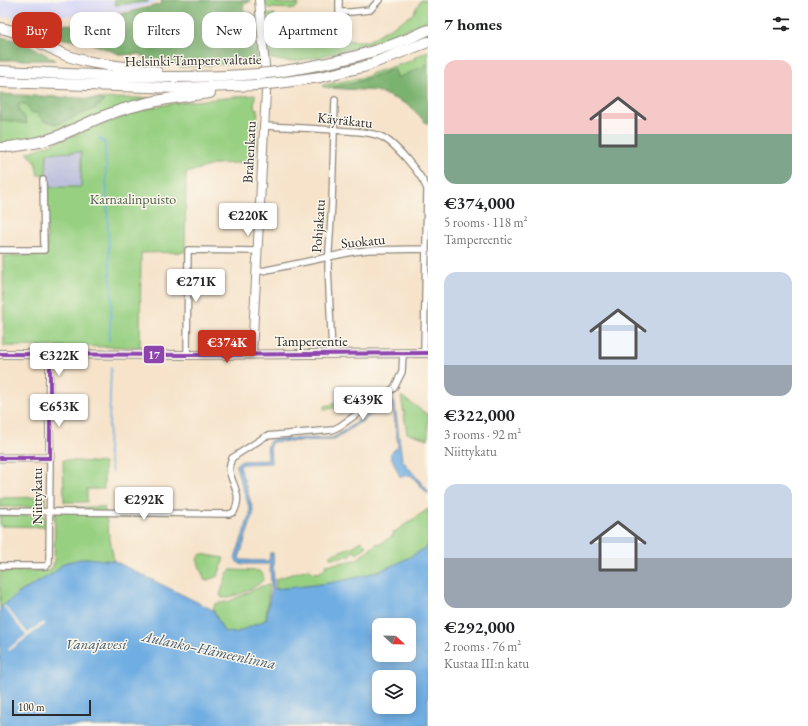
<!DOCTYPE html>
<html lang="en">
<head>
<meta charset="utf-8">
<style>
	body { margin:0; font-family:"EB Garamond",serif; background:#f6f6f6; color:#202124; height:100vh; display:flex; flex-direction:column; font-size:15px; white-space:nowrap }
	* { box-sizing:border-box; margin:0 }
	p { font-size:13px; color:#757577 }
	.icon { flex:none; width:22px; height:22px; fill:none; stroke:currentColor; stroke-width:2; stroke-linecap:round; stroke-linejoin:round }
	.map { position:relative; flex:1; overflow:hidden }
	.panel { display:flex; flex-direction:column; background:#fff; width:380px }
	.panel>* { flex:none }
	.hud { position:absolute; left:12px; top:12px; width:356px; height:36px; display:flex; gap:8px }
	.needle { width:26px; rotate:112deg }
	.controls { position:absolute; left:372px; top:618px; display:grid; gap:8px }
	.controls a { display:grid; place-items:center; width:44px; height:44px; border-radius:8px; background:#fff; box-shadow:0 2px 10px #0003; font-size:20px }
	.scale { position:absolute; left:12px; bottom:10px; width:79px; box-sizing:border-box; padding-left:4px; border:2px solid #2b2b2b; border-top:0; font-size:11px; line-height:14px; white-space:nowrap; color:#2b2b2b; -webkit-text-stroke:3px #fbf7ec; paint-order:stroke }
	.price { position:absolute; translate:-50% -34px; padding:0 9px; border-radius:4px; background:#fff; color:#222; font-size:13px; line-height:26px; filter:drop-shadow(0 1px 2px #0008) }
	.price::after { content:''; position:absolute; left:50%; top:24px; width:12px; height:9px; margin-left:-6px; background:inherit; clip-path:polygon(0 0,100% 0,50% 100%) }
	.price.current { background:#c8321e; color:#fff }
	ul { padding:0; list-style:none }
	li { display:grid; align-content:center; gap:8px; height:212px; padding:0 16px }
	li span { display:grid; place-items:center; height:124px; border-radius:12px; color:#555 }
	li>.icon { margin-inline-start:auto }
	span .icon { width:72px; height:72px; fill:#fffc; stroke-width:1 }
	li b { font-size:17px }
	h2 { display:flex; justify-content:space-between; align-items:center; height:48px; padding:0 16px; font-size:17px }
	.tag { padding:0 14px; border-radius:12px; background:#fff; box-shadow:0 2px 10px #0003; font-size:14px; line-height:36px }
	.tag.current { background:#c8321e; color:#fff }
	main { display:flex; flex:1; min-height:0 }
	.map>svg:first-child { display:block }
	.built { fill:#d7d7f8 }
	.industrial { fill:#bfc2dd }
	.green { fill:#98d082; stroke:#627e56 }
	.forest { fill:#7ab270; stroke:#526e4e }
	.water { fill:#70ade2; stroke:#4e6c86; fill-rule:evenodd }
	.pier { fill:#f6e3ca }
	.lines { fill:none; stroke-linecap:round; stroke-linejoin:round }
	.stream { stroke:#70ade2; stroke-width:1.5 }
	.minor-casing { stroke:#90877a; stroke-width:8 }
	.tertiary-casing { stroke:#90877a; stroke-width:9 }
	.secondary-casing { stroke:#90877a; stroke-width:10 }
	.primary-casing { stroke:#90877a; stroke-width:10 }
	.motorway-casing { stroke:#90877a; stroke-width:12 }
	.minor { stroke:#fff; stroke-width:5.5 }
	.tertiary { stroke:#fff; stroke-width:7 }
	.secondary { stroke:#fff; stroke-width:8 }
	.primary { stroke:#fff; stroke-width:8 }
	.motorway { stroke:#fff; stroke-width:10 }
	.motorway-bridge-casing { stroke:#90877a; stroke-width:12; stroke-linecap:butt }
	.motorway-bridge { stroke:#fff; stroke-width:10 }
	.bus-1-casing { stroke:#fbf7ec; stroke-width:7 }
	.bus-1 { stroke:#8e44ad; stroke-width:4 }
	.labels { text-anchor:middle; stroke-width:3; stroke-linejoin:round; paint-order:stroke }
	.street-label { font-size:14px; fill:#2b2b2b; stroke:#fbf7ec }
	.park-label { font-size:14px; fill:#4c5d45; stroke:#fbf7ec }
	.water-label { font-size:15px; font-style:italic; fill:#43586b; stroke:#fbf7ec }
	.line-badge { stroke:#fbf7ec; stroke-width:1.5 }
	.badge-label { font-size:11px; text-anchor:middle; font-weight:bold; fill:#fff }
</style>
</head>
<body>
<main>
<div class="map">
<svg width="428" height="726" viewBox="0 0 428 726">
	<rect width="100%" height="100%" fill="#fbf7ec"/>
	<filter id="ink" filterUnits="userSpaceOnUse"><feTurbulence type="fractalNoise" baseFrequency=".025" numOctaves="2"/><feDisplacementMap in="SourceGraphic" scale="8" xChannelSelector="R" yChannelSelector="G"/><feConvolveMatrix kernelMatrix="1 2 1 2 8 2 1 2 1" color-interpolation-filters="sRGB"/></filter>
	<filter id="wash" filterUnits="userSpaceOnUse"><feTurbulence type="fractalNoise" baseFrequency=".012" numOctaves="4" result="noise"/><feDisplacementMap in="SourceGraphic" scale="16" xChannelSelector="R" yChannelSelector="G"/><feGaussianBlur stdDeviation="0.9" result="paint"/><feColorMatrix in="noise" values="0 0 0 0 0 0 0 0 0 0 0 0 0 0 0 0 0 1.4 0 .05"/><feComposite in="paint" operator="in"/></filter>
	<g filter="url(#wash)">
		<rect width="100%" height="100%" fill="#f6e3ca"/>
		<!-- built -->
		<path class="built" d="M0 0H155V3L113 15 0 17Z"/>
		<!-- industrial -->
		<path class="industrial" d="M46 152H81V187H47Z"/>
		<!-- green -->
		<path class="green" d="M115 0H148V2L115 5Z
			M265 0H277V3L299 4 295 9 268 8 266 6Z
			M421 0H428V20C392 37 357 49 318 57 303 60 284 64 270 58L265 15 275 14V40L368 41 412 15Z
			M428 51V64L398 79 394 69C372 77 347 89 323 87V85L369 76V74L414 60V58Z
			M255 95 254 108 258 109 255 156 250 162 216 164 186 173 185 252 141 253 140 347 4 346 3 256 47 255V187H81V152L47 153 46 175H38L35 161 27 153 144 109 175 103Z
			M0 98 51 99 149 98 39 138 0 144Z
			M401 396 428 415V439L407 433Z
			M358 397 359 400 326 410 324 409 325 406Z
			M63 460 104 463V489H87V502H64Z
			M45 497V506L42 507H0V498Z
			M57 507H104L114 561 85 558 64 563 52 574 19 593 0 608V572L48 570 51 569 54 564 55 516Z
			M428 509V546C379 579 333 584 276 589V579L308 569C315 575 323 574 326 565L356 560 378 543 380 544 394 535 393 533Z
			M0 515 43 516 46 518V527L0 526Z
			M362 541 367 546 357 554 355 551 350 554 351 556 330 558V555L354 546Z
			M201 554 224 558 218 576 205 581 197 559Z
			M230 570 259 571 263 574V580C257 588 232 598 222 598L220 595 227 574Z
			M269 585 266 620 235 633 224 632 213 610 215 604 230 601 262 586Z"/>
		<!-- forest -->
		<path class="forest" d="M161 0H250V2L244 4 243 10 256 15 257 62 181 67 164 58 155 65 140 54 122 55 87 42 56 38 24 22 25 17 53 24 99 25 106 23 109 17 162 4Z
			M0 37 22 41 55 60H0Z
			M428 64V125L409 105 377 91 328 88 354 83 394 69 398 78Z
			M0 94 97 99 104 101 96 108 58 124 44 121 36 113H31L27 105 19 103V111L25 118 27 124 5 120 0 121Z"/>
		<!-- water -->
		<path class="water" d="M387 402H393L395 406 402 460 428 491V494L411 475 400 477 390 454 398 446 393 407 391 404H388L333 440 272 442 270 446 271 463 243 464 240 467 253 510V515L239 558 241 560 269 561 270 553H273L274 589C332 584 379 579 428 546V726H0V608L19 593 52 574 64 563 85 558 114 561 213 610 224 632 235 633 266 620 271 589 270 564H241L237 562 235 558 250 514V510L237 470V464L240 461H243L268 460C268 452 265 443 273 439L332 438 336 436ZM379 625H409V655H379ZM379 677H409V707H379Z"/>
		<!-- pier -->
		<path class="pier" d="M4 605 28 633 43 622 45 624 9 651 8 649 26 635 3 606Z"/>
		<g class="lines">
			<!-- stream -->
			<path class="stream" d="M99 137 105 144 109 259 112 299 109 341
				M111 367 108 452 112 472"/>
		</g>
	</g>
	<g filter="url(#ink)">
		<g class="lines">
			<defs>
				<path id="minor" d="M339 0V12H351L370 10 379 0
					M263 126C292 127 320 129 349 131 359 132 372 132 382 137 395 143 422 175 427 189L424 353
					M0 250H44L43 180
					M256 271H262L352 252 368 250 426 249
					M332 353 328 267 332 202 335 100
					M187 355 188 250 257 251
					M0 511 229 514 234 512C246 489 222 478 232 458L266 436 332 430 340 426 394 388 402 372 403 353
					M0 566H46L49 563 50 458"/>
				<path id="tertiary" d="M0 458H50L49 399 50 354"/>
				<path id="secondary" d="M0 354 187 355 428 353
					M252 354 266 92 265 66 259 0"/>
				<path id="primary" d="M0 147H9"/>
				<path id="motorway" d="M0 28C23 32 43 45 63 54 90 65 120 66 149 70L157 72
					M0 71C86 74 172 81 258 74
					M277 72C330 64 380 53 428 30
					M0 82 178 88 257 85
					M278 83 320 77 363 67 428 42
					M9 147C24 145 39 143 53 138 72 131 90 121 109 114 142 102 176 97 210 93"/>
			</defs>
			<!-- minor casing -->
			<use href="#minor" class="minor-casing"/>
			<!-- tertiary casing -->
			<use href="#tertiary" class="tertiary-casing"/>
			<!-- secondary casing -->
			<use href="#secondary" class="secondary-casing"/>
			<!-- primary casing -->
			<use href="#primary" class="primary-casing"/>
			<!-- motorway casing -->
			<use href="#motorway" class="motorway-casing"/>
			<!-- minor -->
			<use href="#minor" class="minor"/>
			<!-- tertiary -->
			<use href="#tertiary" class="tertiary"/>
			<!-- secondary -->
			<use href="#secondary" class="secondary"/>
			<!-- primary -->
			<use href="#primary" class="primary"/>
			<!-- motorway -->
			<use href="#motorway" class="motorway"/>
			<defs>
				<path id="motorway-bridge" d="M258 74 277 72
					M257 85 278 83"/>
			</defs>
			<!-- motorway-bridge casing -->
			<use href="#motorway-bridge" class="motorway-bridge-casing"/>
			<!-- motorway-bridge -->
			<use href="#motorway-bridge" class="motorway-bridge"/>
			<defs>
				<path id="bus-1" d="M0 354 187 355 428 353
					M0 458H50V354"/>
			</defs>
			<!-- bus-1 casing -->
			<use href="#bus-1" class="bus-1-casing"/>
			<!-- bus-1 -->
			<use href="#bus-1" class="bus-1"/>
		</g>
	</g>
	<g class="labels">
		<!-- street labels -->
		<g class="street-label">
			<text transform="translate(193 60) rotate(-1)" y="5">Helsinki-Tampere valtatie</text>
			<text transform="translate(345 120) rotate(6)" y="5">Käyräkatu</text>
			<text transform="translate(249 152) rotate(-87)" y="5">Brahenkatu</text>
			<text transform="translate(318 226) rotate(-86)" y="5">Pohjakatu</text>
			<text transform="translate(363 241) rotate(-6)" y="5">Suokatu</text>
			<text x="311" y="346">Tampereentie</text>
			<text transform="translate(37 496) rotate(-90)" y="5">Niittykatu</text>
		</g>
		<!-- park labels -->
		<g class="park-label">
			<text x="133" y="204">Karnaalinpuisto</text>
		</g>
		<!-- water labels -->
		<g class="water-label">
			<text x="96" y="649">Vanajavesi</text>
			<text transform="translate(209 650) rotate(12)" y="5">Aulanko–Hämeenlinna</text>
		</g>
	</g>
	<rect class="line-badge" x="143" y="345" width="22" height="19" rx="4" fill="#8e44ad"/>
	<g class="badge-label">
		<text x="154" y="359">17</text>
	</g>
</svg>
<div class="controls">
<a><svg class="needle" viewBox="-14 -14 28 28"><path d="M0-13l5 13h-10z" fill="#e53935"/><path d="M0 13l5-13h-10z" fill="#757577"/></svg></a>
<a><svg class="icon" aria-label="layers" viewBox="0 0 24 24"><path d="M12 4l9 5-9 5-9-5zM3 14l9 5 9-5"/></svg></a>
</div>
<div class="scale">100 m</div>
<b class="price" style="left:248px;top:237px">€220K</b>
<b class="price" style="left:196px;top:303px">€271K</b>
<b class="price current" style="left:227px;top:364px">€374K</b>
<b class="price" style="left:59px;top:377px">€322K</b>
<b class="price" style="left:363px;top:421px">€439K</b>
<b class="price" style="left:59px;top:428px">€653K</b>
<b class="price" style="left:144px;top:521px">€292K</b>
<div class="hud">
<a class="tag current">Buy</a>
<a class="tag">Rent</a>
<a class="tag">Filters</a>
<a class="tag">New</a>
<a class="tag">Apartment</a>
</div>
</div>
<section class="panel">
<h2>7 homes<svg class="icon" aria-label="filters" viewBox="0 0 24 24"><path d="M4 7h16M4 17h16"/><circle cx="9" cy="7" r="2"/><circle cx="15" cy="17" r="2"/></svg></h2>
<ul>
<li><span style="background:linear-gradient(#f6c9c9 60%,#7fa58c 0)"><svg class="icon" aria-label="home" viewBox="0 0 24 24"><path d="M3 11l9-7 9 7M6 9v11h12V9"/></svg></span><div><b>€374,000</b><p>5 rooms · 118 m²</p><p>Tampereentie</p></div></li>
<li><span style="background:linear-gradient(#c9d6e8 75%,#9aa5b1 0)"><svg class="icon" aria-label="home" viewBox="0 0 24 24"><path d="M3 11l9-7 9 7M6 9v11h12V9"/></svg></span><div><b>€322,000</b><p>3 rooms · 92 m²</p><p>Niittykatu</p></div></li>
<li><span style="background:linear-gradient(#c9d6e8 60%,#9aa5b1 0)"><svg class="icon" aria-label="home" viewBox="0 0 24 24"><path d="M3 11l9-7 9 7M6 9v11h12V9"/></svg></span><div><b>€292,000</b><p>2 rooms · 76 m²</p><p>Kustaa III:n katu</p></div></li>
</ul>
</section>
</main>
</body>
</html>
